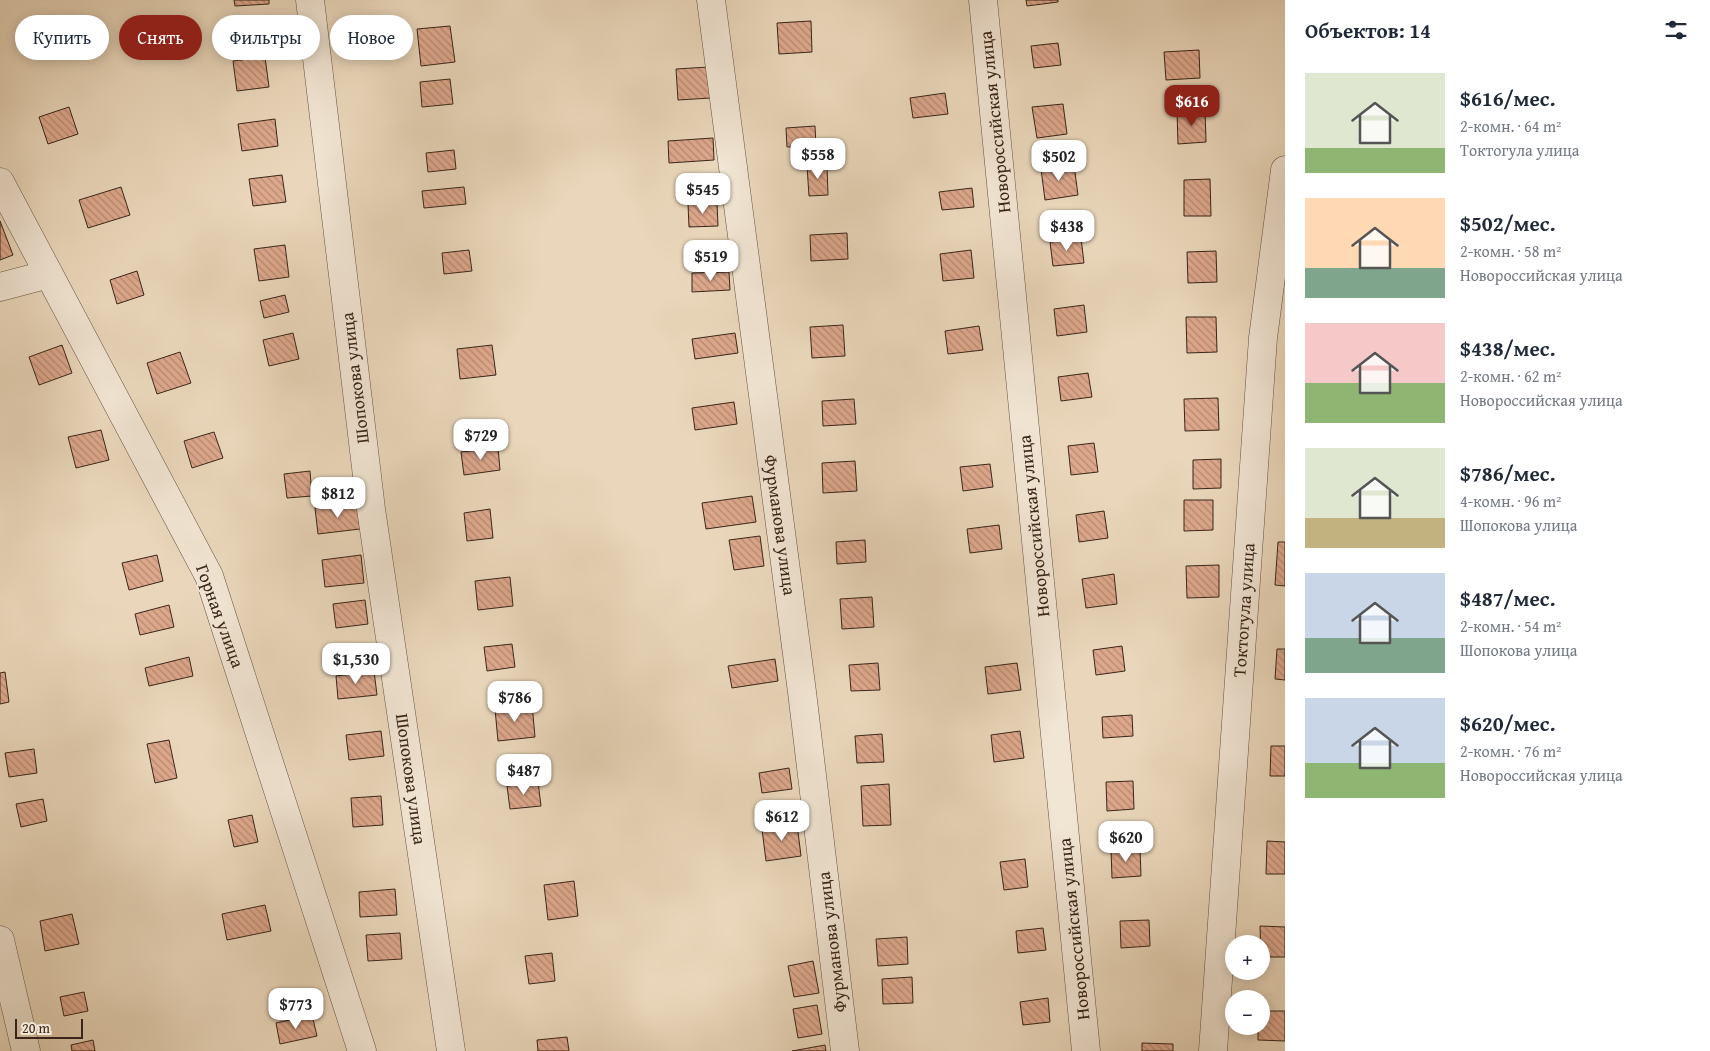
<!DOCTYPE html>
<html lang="ru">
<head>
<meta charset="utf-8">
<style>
	body { margin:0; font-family:"Gentium Book Plus",serif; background:#f6f6f7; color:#1f2937; height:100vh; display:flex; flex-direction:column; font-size:19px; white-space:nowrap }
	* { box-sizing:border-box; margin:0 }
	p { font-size:16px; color:#747a83 }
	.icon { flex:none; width:28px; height:28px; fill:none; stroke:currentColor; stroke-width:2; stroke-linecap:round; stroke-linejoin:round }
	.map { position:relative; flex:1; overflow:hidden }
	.sheet { display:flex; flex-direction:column; background:#fff; width:425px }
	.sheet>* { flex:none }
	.guide { position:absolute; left:15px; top:15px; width:475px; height:45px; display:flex; gap:10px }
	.fabs { position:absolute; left:1225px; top:935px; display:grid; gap:10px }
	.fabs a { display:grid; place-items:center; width:45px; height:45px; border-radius:50%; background:#fff; box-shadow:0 2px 12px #0003; font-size:25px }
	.scale { position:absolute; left:15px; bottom:12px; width:68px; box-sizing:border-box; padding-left:5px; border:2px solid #392519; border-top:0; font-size:14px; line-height:18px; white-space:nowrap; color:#392519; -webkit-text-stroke:4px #f1e5d3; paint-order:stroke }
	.price { position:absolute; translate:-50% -42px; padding:0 11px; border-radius:10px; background:#fff; color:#222; font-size:16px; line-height:32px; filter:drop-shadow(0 1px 2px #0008) }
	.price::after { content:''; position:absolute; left:50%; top:30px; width:15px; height:11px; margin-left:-8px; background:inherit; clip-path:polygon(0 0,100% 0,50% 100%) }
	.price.selected { background:#8f2418; color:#fff }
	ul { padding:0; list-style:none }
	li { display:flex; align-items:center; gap:15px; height:125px; padding:0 20px }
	li span { display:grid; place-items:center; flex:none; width:140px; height:100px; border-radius:0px; color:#555 }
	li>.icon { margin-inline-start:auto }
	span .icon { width:60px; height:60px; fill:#fffc; stroke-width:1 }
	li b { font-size:21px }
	h2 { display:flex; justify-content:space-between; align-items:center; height:60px; padding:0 20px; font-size:21px }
	.pill { padding:0 18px; border-radius:22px; background:#fff; box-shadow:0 2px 12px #0003; font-size:18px; line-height:45px }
	.pill.selected { background:#8f2418; color:#fff }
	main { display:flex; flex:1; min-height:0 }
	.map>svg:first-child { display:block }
	.building { fill:url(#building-back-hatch); stroke:#392519 }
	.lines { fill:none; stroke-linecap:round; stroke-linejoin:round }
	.minor-casing { stroke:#655242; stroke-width:29 }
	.minor { stroke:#f1e5d3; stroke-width:28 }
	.labels { text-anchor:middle; stroke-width:4; stroke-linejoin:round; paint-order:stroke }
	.street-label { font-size:18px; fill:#392519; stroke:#f1e5d3 }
</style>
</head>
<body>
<main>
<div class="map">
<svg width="1285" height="1051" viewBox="0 0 1285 1051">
	<defs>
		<pattern id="building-back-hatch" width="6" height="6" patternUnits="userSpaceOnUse" patternTransform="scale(1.25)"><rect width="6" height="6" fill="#dea88d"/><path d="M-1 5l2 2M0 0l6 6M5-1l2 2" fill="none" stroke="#b58972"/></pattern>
	</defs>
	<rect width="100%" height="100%" fill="#ead7bb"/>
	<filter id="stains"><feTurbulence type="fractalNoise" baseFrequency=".004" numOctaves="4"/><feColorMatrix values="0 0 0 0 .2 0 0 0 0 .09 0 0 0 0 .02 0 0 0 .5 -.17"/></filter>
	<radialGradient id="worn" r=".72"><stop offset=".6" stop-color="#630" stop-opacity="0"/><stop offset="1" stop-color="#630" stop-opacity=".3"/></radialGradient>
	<!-- building -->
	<path class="building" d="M234 0H269V4L235 6Z
		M1026 0H1058V2L1027 6Z
		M811 21 812 52 779 54 777 23Z
		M450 26 455 62 421 66 417 29Z
		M1058 43 1061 65 1034 68 1031 46Z
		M1199 50 1200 78 1166 80 1164 52Z
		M265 57 269 87 237 91 233 61Z
		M709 67 711 98 678 100 676 69Z
		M450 79 453 104 422 107 420 82Z
		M945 93 948 114 913 118 910 98Z
		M1063 104 1067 134 1037 138 1032 107Z
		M69 107 78 134 48 144 39 117Z
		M1205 110 1206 142 1178 144 1177 112Z
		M275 119 278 146 242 151 238 124Z
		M815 126 816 146 787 147 786 128Z
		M713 138 714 160 669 163 668 141Z
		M454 150 456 169 428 172 426 153Z
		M827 165 828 195 809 196 807 166Z
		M1074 165 1078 195 1045 200 1041 169Z
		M282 175 286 202 253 206 249 179Z
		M1210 179 1211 216H1184V180Z
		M121 187 130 215 88 228 79 200Z
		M464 187 466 204 424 208 422 191Z
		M972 188 974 207 942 210 939 192Z
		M717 203 718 226 689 227 688 204Z
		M0 221 13 255 0 260Z
		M847 233 848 259 811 261 810 235Z
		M1081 238 1084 263 1053 266 1050 242Z
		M285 245 289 277 259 281 254 249Z
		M469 250 472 271 444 274 442 253Z
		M971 250 974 278 943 281 940 254Z
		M1216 251 1217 282 1188 283 1187 252Z
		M137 271 144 295 117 304 110 280Z
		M729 272 730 290 692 292V273Z
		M285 295 289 312 264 318 260 301Z
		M1084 305 1087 332 1057 336 1054 309Z
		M1186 317H1216L1217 352 1187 353Z
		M843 325 845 356 812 358 810 327Z
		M979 326 983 350 948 354 945 331Z
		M293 333 299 359 269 366 263 340Z
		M735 333 738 353 695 359 692 339Z
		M62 345 72 373 39 385 29 357Z
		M492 345 496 375 460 379 457 349Z
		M180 352 191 383 157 394 147 363Z
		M1088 373 1092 397 1061 401 1058 377Z
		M1218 398 1219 430 1185 431 1184 399Z
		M854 399 856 424 823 426 822 401Z
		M734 402 737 424 695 430 692 408Z
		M101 430 109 460 76 468 68 437Z
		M214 432 223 458 192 468 184 441Z
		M1094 443 1098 472 1071 475 1068 446Z
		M498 448 500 470 464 475 461 452Z
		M1221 459V488L1193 489V460Z
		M855 461 857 491 823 493 822 463Z
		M990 464 993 487 963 491 960 467Z
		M310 471 312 496 287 498 284 474Z
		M752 496 756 522 706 529 702 503Z
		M1184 500H1213V530L1184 531Z
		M357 503 360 529 318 534 315 508Z
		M490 509 493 538 467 541 464 513Z
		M1104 511 1108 538 1079 542 1076 515Z
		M999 525 1002 549 970 553 967 529Z
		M760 536 764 566 734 570 729 540Z
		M865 540 866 562 837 564 836 542Z
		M1278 542H1285V586L1275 585Z
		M157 555 163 581 129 590 122 563Z
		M361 555 364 583 325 587 322 560Z
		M1219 565V597L1187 598 1186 566Z
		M1114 574 1117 604 1086 608 1082 579Z
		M510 577 513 606 478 610 475 581Z
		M872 597 874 627 842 629 840 599Z
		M365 600 368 624 336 628 333 604Z
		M169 605 174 627 140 635 135 614Z
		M512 644 515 667 487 671 484 647Z
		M1122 646 1125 671 1096 675 1093 650Z
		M1277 649H1285V680L1275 679Z
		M189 657 193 676 149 686 145 668Z
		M775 659 778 681 732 688 728 666Z
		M878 663 880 690 851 691 849 665Z
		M1017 663 1021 690 988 694 985 667Z
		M374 671 377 695 338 699 336 676Z
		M5 672 9 702 0 704V673Z
		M532 704 535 737 498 741 495 709Z
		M1132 715 1133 736 1103 738 1102 717Z
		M381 731 384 756 349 760 346 735Z
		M1020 731 1024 758 994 762 991 735Z
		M882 734 884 762 857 763 855 736Z
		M169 740 177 778 155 783 147 744Z
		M1271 746H1285V776H1270Z
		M34 749 37 773 9 777 5 753Z
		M789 768 792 789 762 793 759 773Z
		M1133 781 1134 809 1107 811 1106 782Z
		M538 782 541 806 510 809 507 786Z
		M889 784 891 825 863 826 861 786Z
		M381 796 383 825 353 827 351 798Z
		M43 799 47 821 21 827 16 804Z
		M252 815 258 842 234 847 228 820Z
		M797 824 801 856 766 861 762 829Z
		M1267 841 1285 842V874H1266Z
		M1140 849 1141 876 1112 878 1111 850Z
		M1025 859 1028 887 1004 890 1000 862Z
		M574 881 578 916 548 920 544 885Z
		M395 889 397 915 360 917 359 892Z
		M265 905 271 931 227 940 222 914Z
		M72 914 79 944 45 951 40 921Z
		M1149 920 1150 946 1121 948 1120 921Z
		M1260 926 1285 927V957H1261Z
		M1043 928 1046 950 1018 953 1016 931Z
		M400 933 402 959 368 961 366 935Z
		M907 937 908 964 878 966 876 939Z
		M552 953 555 981 529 984 525 956Z
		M813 961 819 993 794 997 788 966Z
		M912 977 913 1003 883 1004 882 979Z
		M84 992 88 1011 64 1016 60 997Z
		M1048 998 1050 1022 1023 1025 1020 1002Z
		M817 1005 822 1034 798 1038 793 1009Z
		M1261 1011H1285V1041L1258 1040V1026H1261Z
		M312 1015 317 1036 280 1044 276 1023Z
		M567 1037 569 1051H538L537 1040Z
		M93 1040 95 1051H72L71 1045Z
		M1142 1043 1173 1044V1051H1142Z
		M825 1045 826 1051H792Z"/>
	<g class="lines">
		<defs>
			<path id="minor" d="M310 0 371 509 451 1051
				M711 0 802 692 845 1051
				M983 0 1086 1051
				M0 182 209 576 362 1051
				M0 287 49 274
				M0 940 26 1051
				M1213 1051 1263 338 1285 170"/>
		</defs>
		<!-- minor casing -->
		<use href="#minor" class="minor-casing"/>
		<!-- minor -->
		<use href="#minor" class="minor"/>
	</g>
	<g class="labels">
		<!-- street labels -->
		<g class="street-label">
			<text transform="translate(995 122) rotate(-96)" y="6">Новороссийская улица</text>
			<text transform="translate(355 378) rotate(-97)" y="6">Шопокова улица</text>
			<text transform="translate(780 525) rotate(82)" y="6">Фурманова улица</text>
			<text transform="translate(1034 526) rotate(-96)" y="6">Новороссийская улица</text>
			<text transform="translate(1244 610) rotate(-86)" y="6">Токтогула улица</text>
			<text transform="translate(220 616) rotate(70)" y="6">Горная улица</text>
			<text transform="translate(411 779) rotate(82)" y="6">Шопокова улица</text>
			<text transform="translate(1074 929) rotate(-96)" y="6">Новороссийская улица</text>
			<text transform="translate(832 942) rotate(-97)" y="6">Фурманова улица</text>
		</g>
	</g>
	<rect width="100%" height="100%" filter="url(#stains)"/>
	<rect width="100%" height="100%" fill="url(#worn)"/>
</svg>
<div class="fabs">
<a>+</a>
<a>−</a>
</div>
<div class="scale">20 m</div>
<b class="price selected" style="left:1192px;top:127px">$616</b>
<b class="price" style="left:818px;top:180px">$558</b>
<b class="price" style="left:1059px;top:182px">$502</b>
<b class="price" style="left:703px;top:215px">$545</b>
<b class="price" style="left:1067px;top:252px">$438</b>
<b class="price" style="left:711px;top:282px">$519</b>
<b class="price" style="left:481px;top:461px">$729</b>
<b class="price" style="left:338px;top:519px">$812</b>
<b class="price" style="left:356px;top:685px">$1,530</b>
<b class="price" style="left:515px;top:723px">$786</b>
<b class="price" style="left:524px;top:796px">$487</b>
<b class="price" style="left:782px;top:842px">$612</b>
<b class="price" style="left:1126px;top:863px">$620</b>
<b class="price" style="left:296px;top:1030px">$773</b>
<div class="guide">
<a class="pill">Купить</a>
<a class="pill selected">Снять</a>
<a class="pill">Фильтры</a>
<a class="pill">Новое</a>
</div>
</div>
<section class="sheet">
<h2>Объектов: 14<svg class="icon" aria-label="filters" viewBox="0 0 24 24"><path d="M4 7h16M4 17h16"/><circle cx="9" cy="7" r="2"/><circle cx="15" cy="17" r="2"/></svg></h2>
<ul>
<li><span style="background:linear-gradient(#dfe7d0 75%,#8fb573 0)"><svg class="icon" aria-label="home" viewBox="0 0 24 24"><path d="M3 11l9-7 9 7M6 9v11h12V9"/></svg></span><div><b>$616/мес.</b><p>2-комн. · 64 m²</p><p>Токтогула улица</p></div></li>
<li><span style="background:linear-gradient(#ffd9b3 70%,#7fa58c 0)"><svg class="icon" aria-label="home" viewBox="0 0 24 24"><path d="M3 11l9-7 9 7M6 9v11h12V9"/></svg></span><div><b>$502/мес.</b><p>2-комн. · 58 m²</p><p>Новороссийская улица</p></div></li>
<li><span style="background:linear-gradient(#f6c9c9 60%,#8fb573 0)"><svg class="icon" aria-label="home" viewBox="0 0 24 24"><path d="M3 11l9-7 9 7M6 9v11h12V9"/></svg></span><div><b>$438/мес.</b><p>2-комн. · 62 m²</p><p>Новороссийская улица</p></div></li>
<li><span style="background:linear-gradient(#dfe7d0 70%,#c2b280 0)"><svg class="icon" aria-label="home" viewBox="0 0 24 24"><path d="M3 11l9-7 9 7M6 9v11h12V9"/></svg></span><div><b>$786/мес.</b><p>4-комн. · 96 m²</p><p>Шопокова улица</p></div></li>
<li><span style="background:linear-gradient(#c9d6e8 65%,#7fa58c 0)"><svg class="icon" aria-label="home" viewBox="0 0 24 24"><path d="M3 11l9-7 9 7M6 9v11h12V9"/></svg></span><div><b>$487/мес.</b><p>2-комн. · 54 m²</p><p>Шопокова улица</p></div></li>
<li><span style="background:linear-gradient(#c9d6e8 65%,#8fb573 0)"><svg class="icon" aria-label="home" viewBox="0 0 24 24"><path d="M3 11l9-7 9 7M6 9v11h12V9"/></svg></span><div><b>$620/мес.</b><p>2-комн. · 76 m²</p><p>Новороссийская улица</p></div></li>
</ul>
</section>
</main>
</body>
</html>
